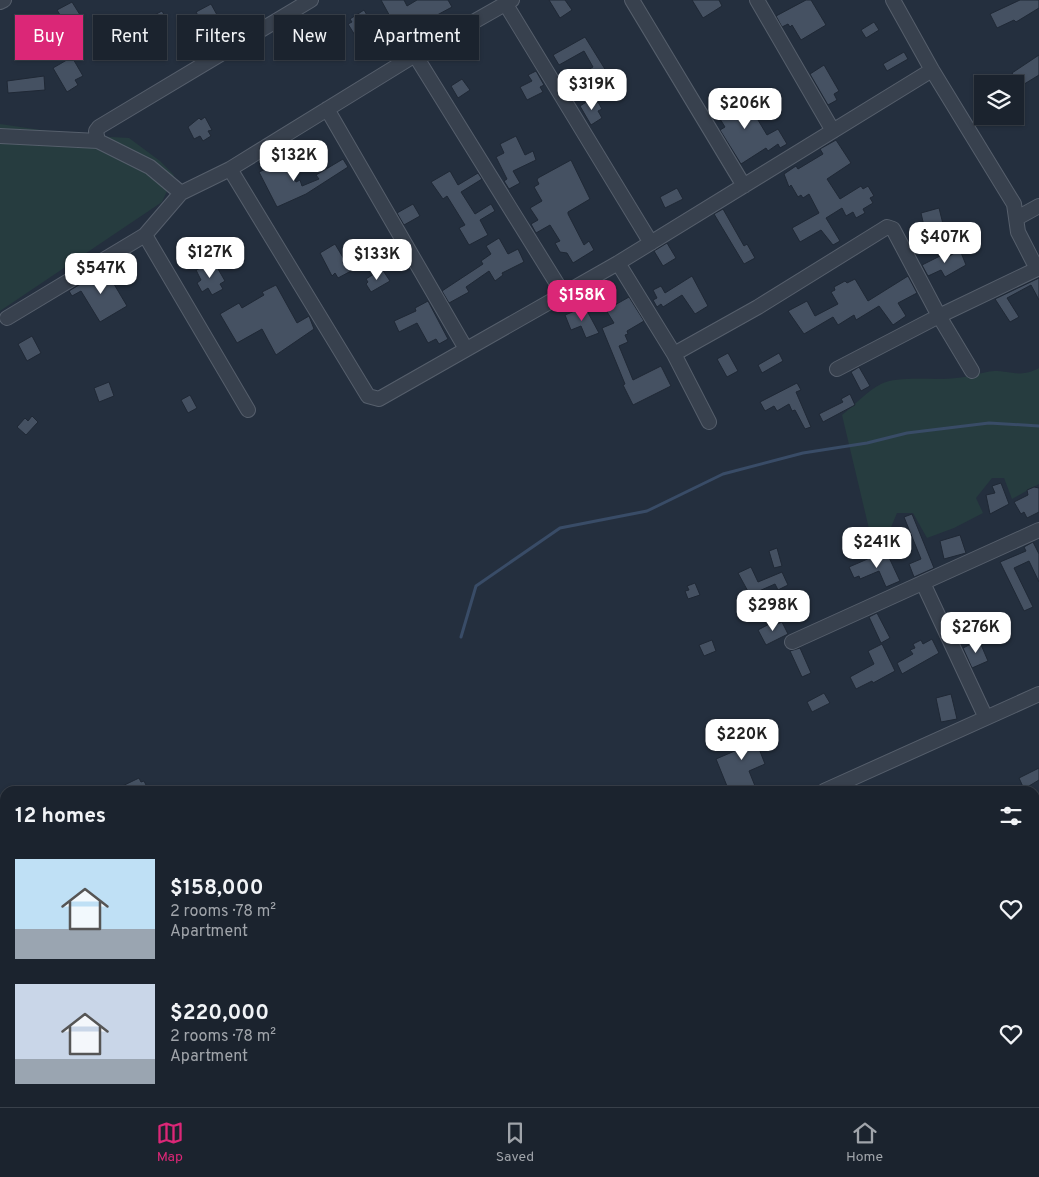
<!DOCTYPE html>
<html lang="en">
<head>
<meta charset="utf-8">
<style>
	body { margin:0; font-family:Overpass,sans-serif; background:#242b36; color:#f1f3f6; height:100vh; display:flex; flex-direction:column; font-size:19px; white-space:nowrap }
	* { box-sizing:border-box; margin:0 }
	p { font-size:16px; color:#a0a4aa }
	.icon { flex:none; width:28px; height:28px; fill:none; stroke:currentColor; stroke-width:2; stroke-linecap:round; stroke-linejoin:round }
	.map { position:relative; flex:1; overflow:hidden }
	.sheet { position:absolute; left:0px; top:786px; width:1040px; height:321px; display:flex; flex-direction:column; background:#1b232e; border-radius:15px 15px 0 0; box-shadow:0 1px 4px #0004,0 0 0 1px #39404a }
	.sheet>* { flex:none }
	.top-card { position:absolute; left:15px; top:15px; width:500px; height:45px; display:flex; gap:10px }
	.buttons { position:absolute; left:974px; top:75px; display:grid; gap:10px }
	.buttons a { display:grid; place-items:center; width:50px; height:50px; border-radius:0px; background:#1b232e; box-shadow:0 1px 4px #0004,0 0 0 1px #39404a; font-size:25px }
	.price { position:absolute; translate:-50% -42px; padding:0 11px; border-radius:10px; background:#fff; color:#222; font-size:16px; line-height:32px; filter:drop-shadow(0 1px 2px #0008) }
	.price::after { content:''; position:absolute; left:50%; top:30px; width:15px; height:11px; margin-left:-8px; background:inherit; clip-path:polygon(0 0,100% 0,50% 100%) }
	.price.selected { background:#db2777; color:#fff }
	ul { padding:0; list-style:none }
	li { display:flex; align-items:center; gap:15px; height:125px; padding:0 15px }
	li span { display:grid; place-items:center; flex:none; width:140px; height:100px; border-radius:0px; color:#555 }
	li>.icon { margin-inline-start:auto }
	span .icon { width:60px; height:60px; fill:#fffc; stroke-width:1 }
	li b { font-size:21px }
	h2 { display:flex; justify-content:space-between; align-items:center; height:60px; padding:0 15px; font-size:21px }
	.tag { padding:0 18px; border-radius:0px; background:#1b232e; box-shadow:0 1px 4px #0004,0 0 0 1px #39404a; font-size:18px; line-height:45px }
	.tag.selected { background:#db2777; color:#fff }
	.dock { display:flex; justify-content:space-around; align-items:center; height:70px; border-top:1px solid #39404a; background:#1b232e; font-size:14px; color:#a0a4aa }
	.dock a { display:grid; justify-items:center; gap:2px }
	.dock .selected { color:#db2777 }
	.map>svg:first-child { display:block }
	.green { fill:#263c3f }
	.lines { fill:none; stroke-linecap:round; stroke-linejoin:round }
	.stream { stroke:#394c67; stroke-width:3 }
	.building { fill:#455162; stroke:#1f2835 }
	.minor-casing { stroke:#565f6c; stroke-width:16 }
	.minor { stroke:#38414e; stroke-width:14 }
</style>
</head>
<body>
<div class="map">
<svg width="1039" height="1107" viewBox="0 0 1039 1107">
	<rect width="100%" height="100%" fill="#242f3e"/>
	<!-- green -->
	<path class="green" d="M0 124 75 135 129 138 160 161 174 175 162 202 0 311Z
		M1039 368V484L1012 499 1004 478H992L976 498 983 513 954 528 927 538 913 513H897L889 532 870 533 842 415C854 406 867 391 881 384 899 375 935 381 956 378 969 377 982 372 994 371 1012 371 1021 378 1039 368Z"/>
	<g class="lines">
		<!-- stream -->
		<path class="stream" d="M461 637 476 586 560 528 647 511 723 474 803 453 867 443 907 433 989 423 1039 426"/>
	</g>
	<!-- building -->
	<path class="building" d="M381 0H404L407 6 417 0H448L452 7 400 35 399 33 387 40 380 27 392 20Z
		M549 0H565L572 10 560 18Z
		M692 0H719L722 6 703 18Z
		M806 0H811L826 25 801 40 792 25 790 27 788 24 782 27 776 16Z
		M1020 0H1039V8L1016 22 1014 20 997 28 990 14Z
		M72 2 82 18 77 21 80 25 70 31 57 10Z
		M211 4 227 33 212 41 210 37 206 39 195 19 199 17 196 12Z
		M364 10 378 34 361 45 348 24 352 22 350 19Z
		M162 11 167 20 142 32 144 37 135 42 125 23 138 16 141 22Z
		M293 22 298 31 285 36 281 29Z
		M874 22 879 30 866 38 861 30Z
		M585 37 621 95 614 99 599 76 578 88 573 79 593 67 584 51 559 65 553 55Z
		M904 52 908 59 887 71 883 64Z
		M1039 55V75L1021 86 1012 73Z
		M72 57 83 76 75 80 78 85 67 92 53 68Z
		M824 65 839 91 834 94 837 100 828 105 810 74Z
		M536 71 544 85 540 87 543 92 527 100 520 87 532 81 528 75Z
		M44 76 45 90 8 93 7 81Z
		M462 79 470 90 458 98 451 86Z
		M735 95 737 98 743 95 767 135 778 129 787 144 780 148 778 144 768 151 766 148 741 164 720 130 725 127 715 111 719 108 717 105Z
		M591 99 594 104 598 102 602 109 598 111 602 118 591 125 580 106Z
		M205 117 212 130 208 131 211 136 203 141 200 136 194 139 188 127 199 118 201 120Z
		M516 136 525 155 533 151 536 160 513 171 520 183 509 189 504 181 507 179 496 157 504 153 500 144Z
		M836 140 851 163 827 179 840 199 861 186 863 189 868 186 874 196 870 198 873 203 863 209 865 213 856 218 853 212 846 216 842 208 826 218 840 241 833 245 821 230 800 242 792 228 819 213 809 194 803 198 801 195 798 197 791 185 789 187 784 174 796 166 798 169 823 154 820 149Z
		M343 159 348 167 306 194 277 207 259 172 286 160 296 182 300 180 302 186 319 179 316 175Z
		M571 160 590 199 568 212V214L584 245 589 241 594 250 573 263 567 253 560 252 555 243 560 241 550 225 536 233 531 224 538 220 530 208 542 201 534 187 539 184 537 180 538 178Z
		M450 171 458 185 478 173 482 179 461 192 475 214 491 204 495 211 480 220 488 235 469 245 459 228 465 225 447 196 443 199 431 182Z
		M677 188 683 199 665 208 660 197Z
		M413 204 420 216 404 225 397 213Z
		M939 208 944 228 942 229 944 240 929 244 927 238 920 240 917 228 924 226 921 213Z
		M723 209 744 246 747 244 755 258 744 264 714 214Z
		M499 238 508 254 518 249 524 262 502 273 503 275 495 281 489 271 466 287 469 292 449 303 442 291 483 264 481 261 491 254 486 246Z
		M667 243 676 258 663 266 654 251Z
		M335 244 351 271 338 278 335 273 332 276 320 253Z
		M960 250 966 265 945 277 941 270 928 276 922 265 942 255 944 259Z
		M214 262 225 281 220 284 223 289 212 295 208 288 202 292 197 283 201 280 196 270Z
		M105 269 127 306 100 322 81 291 72 296 69 291Z
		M382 269 390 281 371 292 366 284 368 282 366 279Z
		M692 276 708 306 695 314 682 295 663 307 661 304 657 307 653 300 657 298 653 290 661 286 665 293Z
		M908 276 917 293 898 303 906 316 893 325 879 306 856 320 854 315 838 325 833 317 804 334 788 311 807 301 815 316 838 304 831 292 835 290 834 287 845 281 847 283 855 279 868 301Z
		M1039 278V300L1031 285 1007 298 1019 317 1010 322 995 299Z
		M276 285 297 323 309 316 314 329 276 355 262 329 237 343 220 314 239 303 242 308 264 295 262 292Z
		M629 297 644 321 627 331 628 334 625 335 628 342 619 346 633 380 661 366 671 386 633 405 623 385 625 384 602 328 614 323 606 310Z
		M428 301 448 339 439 344 436 339 428 343 417 323 399 332 394 321 416 311 415 308Z
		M585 307 599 333 586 338 581 326 571 330 565 315Z
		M32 336 41 353 27 361 18 344Z
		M728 353 738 371 727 377 717 359Z
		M779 353 783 361 762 373 758 365Z
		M859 367 870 386 861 391 851 372Z
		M109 382 114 396 99 402 94 388Z
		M797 383 801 390 796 392 811 427 805 429 795 410 792 411 789 404 777 411 774 406 765 411 760 402Z
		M850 394 855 405 823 422 819 414 843 402 841 399Z
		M190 395 197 408 188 413 181 400Z
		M32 416 38 422 26 435 17 427 25 418 28 421Z
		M1001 483 1009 504 990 514 986 495 995 493 992 486Z
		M1034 487 1039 488V512L1027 518 1024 512 1021 514 1014 502 1028 495 1027 490Z
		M912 514 934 568 914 577 909 564 921 559 904 517Z
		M960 535 966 553 944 559 940 541Z
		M1033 542 1039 554V582L1029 561 1014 568 1033 607 1024 611 1000 562 1026 551 1024 547Z
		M777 548 782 566 774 568 769 551Z
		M886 551 900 581 886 587 879 571 860 579 859 576 854 578 849 567Z
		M751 567 758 582 782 572 788 585 778 590 775 584 750 595 738 573Z
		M695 583 700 595 688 599 685 591 689 590 687 586Z
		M877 613 890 638 881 643 869 617Z
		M775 621 777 624 782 622 788 634 766 645 758 630Z
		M932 639 939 653 902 674 897 663 913 654 910 650 915 648 913 644 921 640 923 644Z
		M712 640 716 651 704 656 699 645Z
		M979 640 988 661 972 668 963 648Z
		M882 644 895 671 873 683 872 681 856 689 850 677 874 664 868 651Z
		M800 648 811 673 802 677 790 651Z
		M824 693 830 703 812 712 807 702Z
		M951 694 957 719 941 722 936 698Z
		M753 721 759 734 754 736 765 764 749 771 757 791H729L716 759 744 747 735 730Z
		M1039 768V780L1024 789 1019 778Z
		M139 778 141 782 144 781 149 791H112Z"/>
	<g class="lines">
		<defs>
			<path id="minor" d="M632 0 744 186
				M757 0 833 131
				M0 2 4 0
				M505 3 651 243
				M415 55 564 295
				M327 109 466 349
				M0 136 98 141 150 167 181 193
				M98 141 96 131 99 127 311 0
				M230 169 368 396 379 399 618 263 932 70
				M1017 218 1039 206
				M145 235 248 410
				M618 263 674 354 709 422
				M7 318 145 235 181 193 230 169 415 55 512 0
				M674 354 758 307 887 227 893 229 939 316 972 371
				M837 369 939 316 1037 269 1018 232 1014 204 932 70 893 0
				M923 583 986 718
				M792 642 1039 530
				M824 791 1039 694
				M1035 853 1039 851
				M1035 1068 1039 1075
				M877 1102 880 1107
				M199 1107 200 1102"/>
		</defs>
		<!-- minor casing -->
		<use href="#minor" class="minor-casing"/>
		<!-- minor -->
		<use href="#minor" class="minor"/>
	</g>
</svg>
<div class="buttons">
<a><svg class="icon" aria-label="layers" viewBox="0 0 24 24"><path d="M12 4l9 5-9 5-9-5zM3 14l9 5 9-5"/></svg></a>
</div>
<b class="price" style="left:592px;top:111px">$319K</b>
<b class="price" style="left:745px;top:130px">$206K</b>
<b class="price" style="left:294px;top:182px">$132K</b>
<b class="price" style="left:945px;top:264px">$407K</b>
<b class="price" style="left:210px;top:279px">$127K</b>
<b class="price" style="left:377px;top:281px">$133K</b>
<b class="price" style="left:101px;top:295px">$547K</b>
<b class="price selected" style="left:582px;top:322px">$158K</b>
<b class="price" style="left:877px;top:569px">$241K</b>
<b class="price" style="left:773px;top:632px">$298K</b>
<b class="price" style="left:976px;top:654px">$276K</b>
<b class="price" style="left:742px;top:761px">$220K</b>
<div class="top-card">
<a class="tag selected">Buy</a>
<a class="tag">Rent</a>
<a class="tag">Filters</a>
<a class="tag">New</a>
<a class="tag">Apartment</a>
</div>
<section class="sheet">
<h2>12 homes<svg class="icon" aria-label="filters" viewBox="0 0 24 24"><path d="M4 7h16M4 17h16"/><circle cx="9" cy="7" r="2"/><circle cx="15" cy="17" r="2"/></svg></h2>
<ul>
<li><span style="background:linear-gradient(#bfe0f5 70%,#9aa5b1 0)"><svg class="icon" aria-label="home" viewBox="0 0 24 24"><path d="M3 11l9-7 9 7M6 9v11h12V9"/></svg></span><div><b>$158,000</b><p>2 rooms · 78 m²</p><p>Apartment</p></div><svg class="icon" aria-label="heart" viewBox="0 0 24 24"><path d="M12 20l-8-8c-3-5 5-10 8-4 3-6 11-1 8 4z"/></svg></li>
<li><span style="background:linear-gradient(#c9d6e8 75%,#9aa5b1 0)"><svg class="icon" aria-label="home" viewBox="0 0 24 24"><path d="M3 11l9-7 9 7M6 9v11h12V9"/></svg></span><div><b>$220,000</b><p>2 rooms · 78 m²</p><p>Apartment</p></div><svg class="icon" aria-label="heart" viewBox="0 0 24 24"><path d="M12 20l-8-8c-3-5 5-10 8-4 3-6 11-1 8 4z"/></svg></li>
</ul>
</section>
</div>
<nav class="dock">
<a class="selected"><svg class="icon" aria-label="map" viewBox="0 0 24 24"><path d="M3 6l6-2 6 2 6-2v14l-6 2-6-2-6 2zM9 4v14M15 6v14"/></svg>Map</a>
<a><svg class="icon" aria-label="saved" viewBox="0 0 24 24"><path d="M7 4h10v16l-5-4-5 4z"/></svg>Saved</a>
<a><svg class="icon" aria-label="home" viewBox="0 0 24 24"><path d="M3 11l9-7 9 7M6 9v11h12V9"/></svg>Home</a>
</nav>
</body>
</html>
